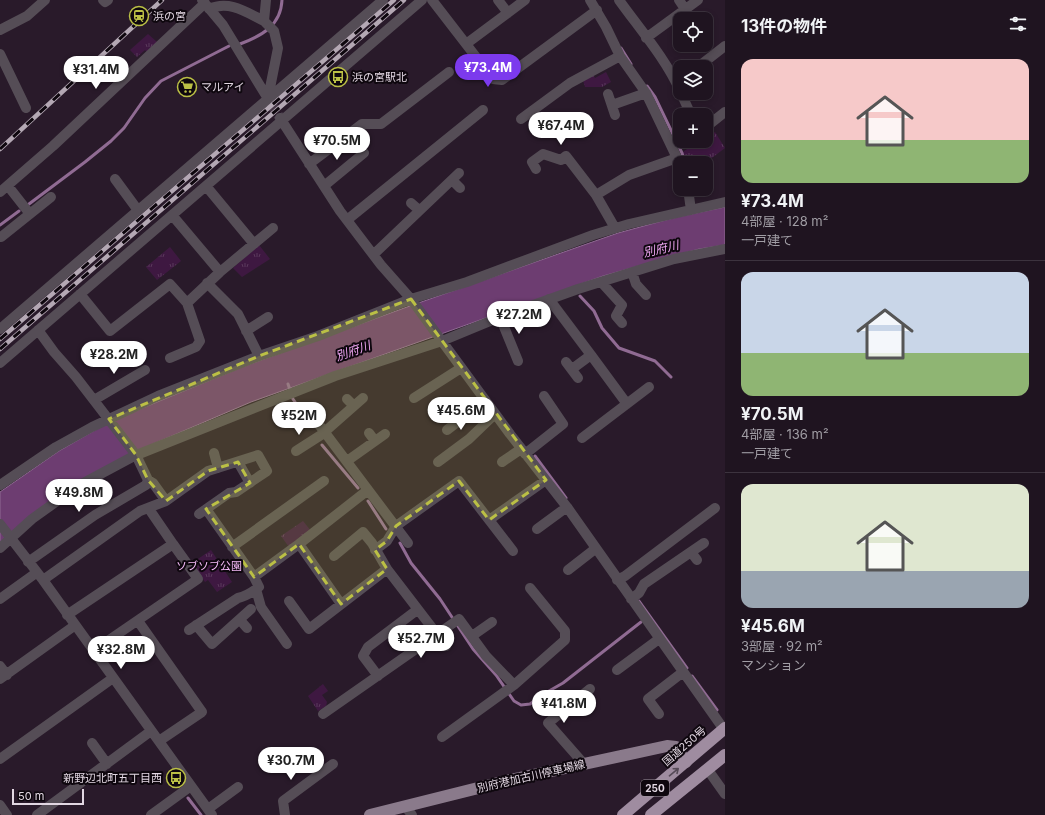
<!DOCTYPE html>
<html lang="ja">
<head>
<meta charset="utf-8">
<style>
	body { margin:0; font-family:Inter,"Noto Sans JP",sans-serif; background:#2c212d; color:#f1f3f6; height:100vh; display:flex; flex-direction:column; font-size:15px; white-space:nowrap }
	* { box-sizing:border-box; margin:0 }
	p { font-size:13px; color:#a19ea5 }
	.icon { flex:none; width:22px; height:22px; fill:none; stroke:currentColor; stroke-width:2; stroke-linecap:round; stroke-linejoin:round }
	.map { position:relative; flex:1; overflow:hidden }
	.details { display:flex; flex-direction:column; background:#1f1420; width:320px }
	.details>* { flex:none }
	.fabs { position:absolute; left:673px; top:12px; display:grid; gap:8px }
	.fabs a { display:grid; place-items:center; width:40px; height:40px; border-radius:8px; background:#1f1420; box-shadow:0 2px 6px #0003,0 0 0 1px #3c333e; font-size:20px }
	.scale { position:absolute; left:12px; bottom:10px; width:72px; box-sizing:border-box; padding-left:4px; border:2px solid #e2d7e2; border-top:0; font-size:11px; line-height:14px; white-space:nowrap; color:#e2d7e2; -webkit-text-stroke:3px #0e070e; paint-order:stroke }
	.price { position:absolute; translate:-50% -34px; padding:0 9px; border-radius:14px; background:#fff; color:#222; font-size:13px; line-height:26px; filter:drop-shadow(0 1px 2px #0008) }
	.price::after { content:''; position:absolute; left:50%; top:24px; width:12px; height:9px; margin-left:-6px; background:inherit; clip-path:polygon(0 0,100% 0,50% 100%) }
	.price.active { background:#7c3aed; color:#fff }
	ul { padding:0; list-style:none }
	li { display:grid; align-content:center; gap:8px; height:212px; padding:0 16px }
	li+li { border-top:1px solid #3c333e }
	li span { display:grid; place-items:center; height:124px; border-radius:12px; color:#555 }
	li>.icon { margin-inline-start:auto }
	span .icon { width:72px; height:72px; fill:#fffc; stroke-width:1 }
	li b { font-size:17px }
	h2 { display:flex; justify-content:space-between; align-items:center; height:48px; padding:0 16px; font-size:17px }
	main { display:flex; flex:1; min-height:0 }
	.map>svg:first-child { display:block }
	.grass { fill:url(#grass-tufts) }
	.water { fill:#6d3d71; stroke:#906b93 }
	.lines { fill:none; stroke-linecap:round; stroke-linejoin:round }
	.stream { stroke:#906b93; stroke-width:3 }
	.minor-tunnel { stroke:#453646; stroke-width:10; stroke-dasharray:10 5; stroke-linecap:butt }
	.minor { stroke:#554d56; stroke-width:10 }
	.major { stroke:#8a7a8b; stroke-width:12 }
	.highway { stroke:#9f8ca0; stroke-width:12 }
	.rail-casing { stroke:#b4a8b4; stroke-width:4.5 }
	.rail { stroke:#0e070e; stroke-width:3; stroke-dasharray:9; stroke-linecap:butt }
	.oneway { stroke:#564a57 }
	.marked { fill:#bbc045; fill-opacity:0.2; stroke:#bbc045; stroke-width:3; stroke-dasharray:8 5; stroke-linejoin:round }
	.labels { text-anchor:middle; stroke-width:4; stroke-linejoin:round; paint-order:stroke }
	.shield { fill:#0e070e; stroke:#a299a2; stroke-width:1 }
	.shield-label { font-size:10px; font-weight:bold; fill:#e2d7e2 }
	.poi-label { font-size:11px; fill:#e2d7e2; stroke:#0e070e; text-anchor:start }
	.park-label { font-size:11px; fill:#f5bbf8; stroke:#0e070e }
	.street-label { font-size:11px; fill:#e2d7e2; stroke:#0e070e }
	.water-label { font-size:12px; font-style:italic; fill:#f1a8f5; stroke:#0e070e }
</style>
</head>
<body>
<main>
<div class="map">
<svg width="725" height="815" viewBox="0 0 725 815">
	<defs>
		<pattern id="grass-tufts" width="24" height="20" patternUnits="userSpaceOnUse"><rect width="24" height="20" fill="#3e1841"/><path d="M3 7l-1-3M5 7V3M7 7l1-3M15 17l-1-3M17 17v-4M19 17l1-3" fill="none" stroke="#5a395c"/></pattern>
	</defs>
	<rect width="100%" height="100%" fill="#291a2a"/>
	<!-- grass -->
	<path class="grass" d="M148 34 157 42 147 52 145 50 137 57 130 50Z
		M606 72 611 82 602 87H585L583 80 593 75 595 78Z
		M715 132 725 148 705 163H686L683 152 698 141H706V139Z
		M259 245 270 259 242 277 233 268Z
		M170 247 181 261 157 280 146 267Z
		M303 521 311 531 289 547 281 536Z
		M211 550 232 582 217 592 208 580 205 582 192 563Z
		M323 684 328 691 322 695 327 702 326 706 318 711 308 696Z"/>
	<!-- water -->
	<path class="water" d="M725 207V245L699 249 603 276 251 402 132 453 0 542V492L59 451 111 421 242 367 407 307 618 233 677 217Z"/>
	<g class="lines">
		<!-- stream -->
		<path class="stream" d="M240 44C261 36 281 26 282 0
			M621 48 631 64
			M647 86 655 97 682 153 685 163
			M29 204 85 162 111 141 124 128 145 98 161 81 229 46
			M0 225 19 211
			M580 296 594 311 602 328 619 348 655 361 671 377
			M288 384 293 399 310 425
			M322 445 358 488
			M535 456 566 498
			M368 501 386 529
			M400 543 411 563 440 599 473 649 496 675 514 701 521 705 530 704 542 695 563 683 641 622
			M639 601 687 668
			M692 676 717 710
			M188 798 201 815"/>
		<!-- minor-tunnel -->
		<path class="minor-tunnel" d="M270 102 280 118"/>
		<!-- minor -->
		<path class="minor" d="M103 0 105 2 108 0
			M202 0 223 25 270 102
			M266 0 264 21 274 31 278 48 268 98
			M432 0 466 44
			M498 0 508 13
			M525 0 466 44 493 79 502 80 597 10
			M590 0 606 27 620 56 646 93 677 158 629 175 596 195 615 228
			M619 0C639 28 666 59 680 91
			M679 0 685 9
			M209 9C229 0 246 12 264 21
			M0 30 27 16 45 0
			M646 38 698 0
			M0 54 26 108
			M698 67 725 46
			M681 93 691 115
			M608 94 615 115
			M612 105 646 93
			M280 118 340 211 381 265 411 299 510 434 567 507 725 731
			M521 119 570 83 620 56
			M706 127 725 112
			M309 164 362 124H381L449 72
			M536 169 532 162 543 154 561 160 566 156 596 195
			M115 179 137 209
			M452 180 460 188
			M8 186 30 214
			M206 186 254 244
			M324 186 364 153
			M688 189 691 210
			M0 192 53 146 205 3
			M411 203 419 210
			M172 215 220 272
			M347 220 483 110
			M1 237 51 197
			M374 254 459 173
			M632 272 636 284 646 295
			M207 283 238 314 259 356
			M602 283 622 305 616 316 622 323
			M80 294 110 331 170 284 187 303 200 341 196 347 170 358
			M549 299 591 355 572 369
			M187 303 220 272 273 228
			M500 317 518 361
			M0 329 383 0
			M38 330 54 352 76 377 136 455 148 480 153 483 166 501 140 511 43 580
			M246 331 268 317
			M591 355 627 404
			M566 362 578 378
			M0 363 422 0
			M414 398 461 368
			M347 399 354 406
			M94 400 145 370
			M317 422 408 543
			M447 430 485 401
			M369 433 375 441
			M582 438 649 387
			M296 451 321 435 363 398
			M214 453 218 468
			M525 454 563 424 544 396
			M347 461 385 434
			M238 462 250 483
			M438 462 469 439 495 414
			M502 462 521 449
			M0 485 56 447 92 427 158 396 259 356 318 336 411 299 467 282 593 235 629 224 725 202
			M166 501 208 471 258 455 267 471 236 492 229 493 199 514
			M206 509 254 577
			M489 520 546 480
			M0 524 43 580 212 815
			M537 529 567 507
			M299 544 341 604
			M232 547 324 481
			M0 548 32 519 78 486 134 456 335 376 442 341 500 317 578 289 674 259 725 249
			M375 550 387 541 396 526 459 481 513 551
			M691 552 697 560
			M334 556 363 532 372 543 387 569 446 646
			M28 562 95 515 146 485 148 480
			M568 570 595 549
			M617 580 625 576 715 508
			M256 589 261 607 287 644
			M0 599 36 573
			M631 599 639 593 644 584 704 543
			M289 601 309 629 387 569
			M67 615 173 544 149 509
			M240 620 247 628
			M138 621 202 712 159 741
			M196 625 212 644 251 609
			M189 630 238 598C247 596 252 592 259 587L254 577 299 544 368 490
			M472 636 492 622
			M93 651 198 579 173 544
			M0 666 7 675
			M617 670 659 639
			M378 676 363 656 368 647 417 610
			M0 679 74 626
			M323 714 459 619 486 656 514 685
			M659 714 648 699 683 672
			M442 737 514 685 565 640V631L530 588
			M92 743 107 764
			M0 759 113 678
			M584 764 548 723 590 689
			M708 770 725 794
			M0 805 7 815
			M405 806 412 815
			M208 809 238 787
			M37 815 151 731
			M151 815 191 786
			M285 815 283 801 333 764"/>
		<!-- major -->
		<path class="major" d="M370 815 510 780 667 746 676 747 686 762"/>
		<!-- highway -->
		<path class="highway" d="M623 815 725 728
			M651 815 725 755"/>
		<defs>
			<path id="rail" d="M0 149 162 0
				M0 339 394 0
				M0 349 404 0"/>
		</defs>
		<!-- rail casing -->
		<use href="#rail" class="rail-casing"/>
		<!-- rail -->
		<use href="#rail" class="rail"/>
	</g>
	<!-- one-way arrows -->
	<defs><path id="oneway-shaft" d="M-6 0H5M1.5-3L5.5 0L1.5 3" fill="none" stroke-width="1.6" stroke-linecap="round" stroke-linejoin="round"/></defs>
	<use class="oneway" href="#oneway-shaft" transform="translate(674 772) rotate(-40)"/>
	<!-- marked area -->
	<path class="marked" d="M411 299 546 480 489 520 459 481 396 526 387 541 375 550 387 569 341 604 299 544 254 577 206 509 250 483 238 462 208 471 166 501 148 480 136 455 109 419 259 356Z"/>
	<!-- icons -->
	<defs>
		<symbol id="station-ring" viewBox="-11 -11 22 22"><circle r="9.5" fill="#0e070e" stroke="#bbc045" stroke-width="1.5"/><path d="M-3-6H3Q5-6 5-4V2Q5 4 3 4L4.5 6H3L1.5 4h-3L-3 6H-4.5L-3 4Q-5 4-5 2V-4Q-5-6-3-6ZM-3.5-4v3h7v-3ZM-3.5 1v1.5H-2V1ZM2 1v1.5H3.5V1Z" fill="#bbc045"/></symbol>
		<symbol id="bus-ring" viewBox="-11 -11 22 22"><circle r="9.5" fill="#0e070e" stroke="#bbc045" stroke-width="1.5"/><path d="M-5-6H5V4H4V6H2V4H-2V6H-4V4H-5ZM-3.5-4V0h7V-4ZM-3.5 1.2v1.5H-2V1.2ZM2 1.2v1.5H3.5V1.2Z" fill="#bbc045"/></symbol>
		<symbol id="supermarket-ring" viewBox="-11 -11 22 22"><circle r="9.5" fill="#0e070e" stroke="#bbc045" stroke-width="1.5"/><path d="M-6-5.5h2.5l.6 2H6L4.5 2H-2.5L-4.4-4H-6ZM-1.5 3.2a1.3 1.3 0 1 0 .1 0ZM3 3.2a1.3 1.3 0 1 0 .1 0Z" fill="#bbc045"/></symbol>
	</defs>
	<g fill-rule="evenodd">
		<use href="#station-ring" x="128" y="5" width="22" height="22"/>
		<use href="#bus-ring" x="327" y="66" width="22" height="22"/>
		<use href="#supermarket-ring" x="176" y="76" width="22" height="22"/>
		<use href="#bus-ring" x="165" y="767" width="22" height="22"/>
	</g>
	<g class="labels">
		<!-- shield labels -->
		<rect class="shield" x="641" y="780" width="28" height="16" rx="3"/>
		<g class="shield-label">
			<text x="655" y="792">250</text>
		</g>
		<!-- poi labels -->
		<g class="poi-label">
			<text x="153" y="20">浜の宮</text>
			<text x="352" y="81">浜の宮駅北</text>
			<text x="201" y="91">マルアイ</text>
			<text x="162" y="782" text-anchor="end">新野辺北町五丁目西</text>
		</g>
		<!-- park labels -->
		<g class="park-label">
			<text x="209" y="570">ソブソブ公園</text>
		</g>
		<!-- street labels -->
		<g class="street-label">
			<text transform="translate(684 746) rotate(-41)" y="4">国道250号</text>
			<text transform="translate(531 776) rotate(-13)" y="4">別府港加古川停車場線</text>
		</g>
		<!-- water labels -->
		<g class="water-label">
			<text transform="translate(661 249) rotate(-13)" y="4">別府川</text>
			<text transform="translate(353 351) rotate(-19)" y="4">別府川</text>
		</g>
	</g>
</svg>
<div class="fabs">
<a><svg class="icon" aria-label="locate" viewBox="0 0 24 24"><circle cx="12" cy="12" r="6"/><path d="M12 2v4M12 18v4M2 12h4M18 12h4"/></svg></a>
<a><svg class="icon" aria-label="layers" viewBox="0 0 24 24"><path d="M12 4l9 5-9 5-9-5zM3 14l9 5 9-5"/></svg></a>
<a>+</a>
<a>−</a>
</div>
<div class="scale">50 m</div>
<b class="price active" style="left:488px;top:88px">¥73.4M</b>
<b class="price" style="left:96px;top:90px">¥31.4M</b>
<b class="price" style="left:561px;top:146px">¥67.4M</b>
<b class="price" style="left:337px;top:161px">¥70.5M</b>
<b class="price" style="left:519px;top:335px">¥27.2M</b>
<b class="price" style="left:114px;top:375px">¥28.2M</b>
<b class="price" style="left:461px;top:431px">¥45.6M</b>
<b class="price" style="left:299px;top:436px">¥52M</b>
<b class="price" style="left:79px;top:513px">¥49.8M</b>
<b class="price" style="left:421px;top:659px">¥52.7M</b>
<b class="price" style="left:121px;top:670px">¥32.8M</b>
<b class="price" style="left:564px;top:724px">¥41.8M</b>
<b class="price" style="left:291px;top:781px">¥30.7M</b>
</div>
<section class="details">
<h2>13件の物件<svg class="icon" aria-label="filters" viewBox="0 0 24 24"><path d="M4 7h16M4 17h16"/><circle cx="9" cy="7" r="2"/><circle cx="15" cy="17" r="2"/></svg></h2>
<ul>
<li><span style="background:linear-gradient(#f6c9c9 65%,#8fb573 0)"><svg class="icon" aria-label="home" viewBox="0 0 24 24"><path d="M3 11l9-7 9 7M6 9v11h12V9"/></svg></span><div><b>¥73.4M</b><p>4部屋 · 128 m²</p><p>一戸建て</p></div></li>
<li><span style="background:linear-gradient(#c9d6e8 65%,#8fb573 0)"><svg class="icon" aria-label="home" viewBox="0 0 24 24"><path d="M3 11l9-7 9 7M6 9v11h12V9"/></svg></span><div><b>¥70.5M</b><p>4部屋 · 136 m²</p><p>一戸建て</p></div></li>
<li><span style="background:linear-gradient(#dfe7d0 70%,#9aa5b1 0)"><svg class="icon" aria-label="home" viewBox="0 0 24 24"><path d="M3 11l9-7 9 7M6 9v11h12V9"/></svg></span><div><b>¥45.6M</b><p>3部屋 · 92 m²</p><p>マンション</p></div></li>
</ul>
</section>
</main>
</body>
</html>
